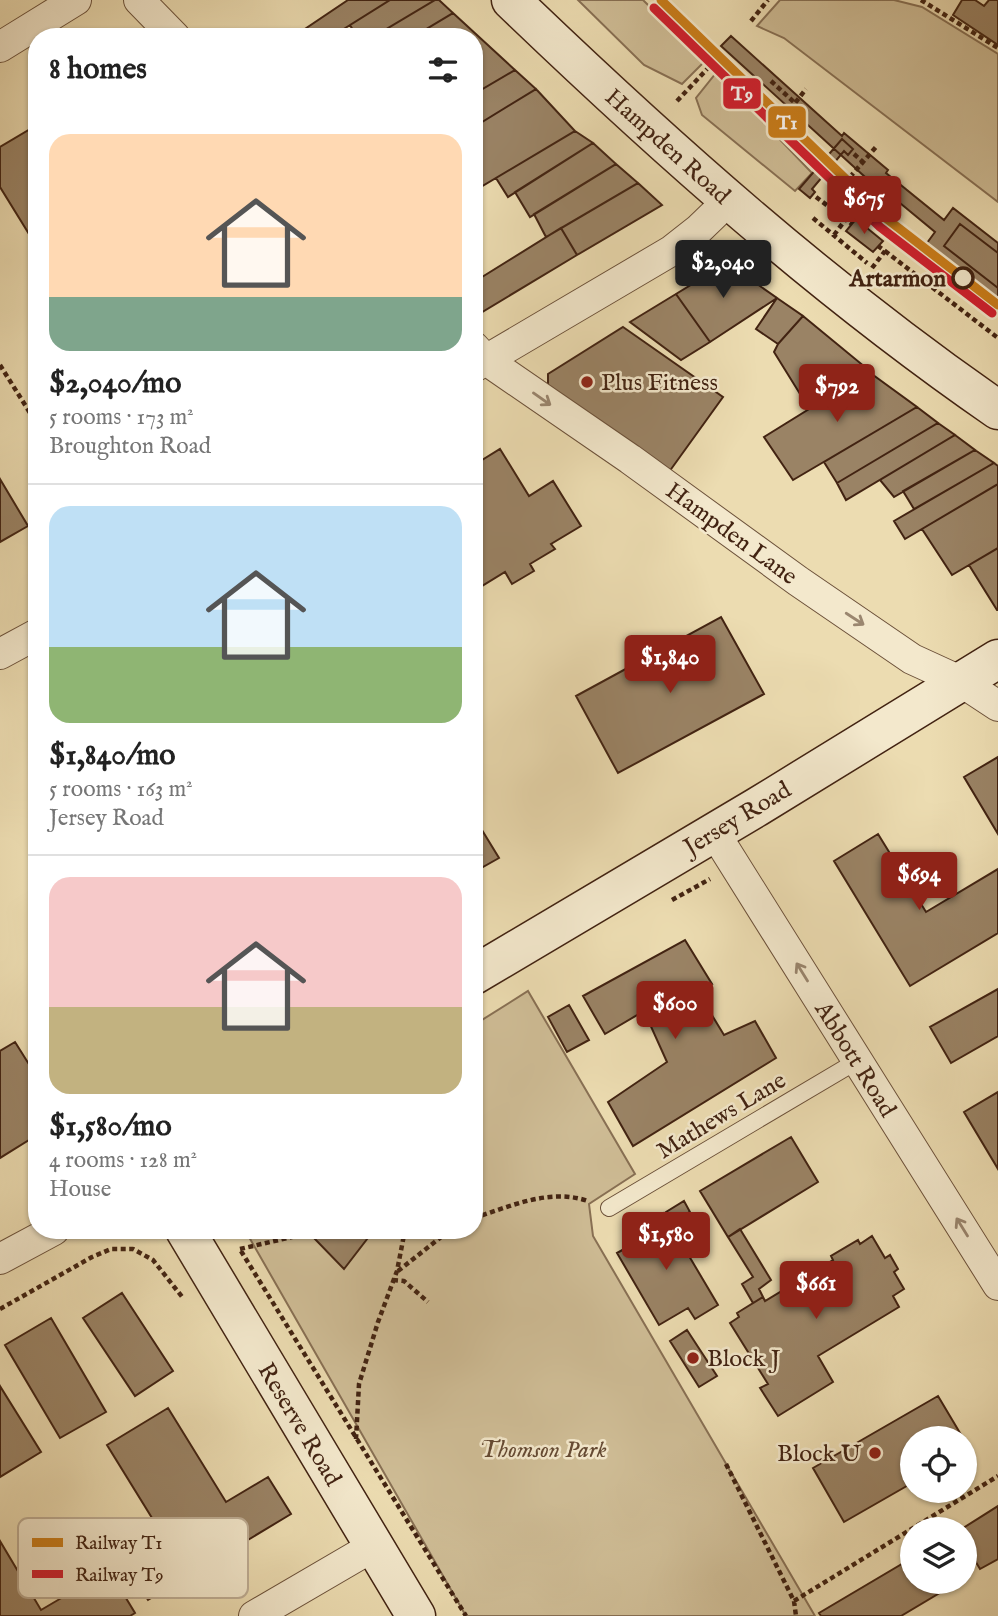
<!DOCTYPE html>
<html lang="en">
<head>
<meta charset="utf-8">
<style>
	body { margin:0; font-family:"IM FELL English",serif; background:#f2f2f2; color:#222; height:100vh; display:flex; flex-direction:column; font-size:26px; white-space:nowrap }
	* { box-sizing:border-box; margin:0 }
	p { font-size:23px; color:#767676 }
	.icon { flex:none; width:38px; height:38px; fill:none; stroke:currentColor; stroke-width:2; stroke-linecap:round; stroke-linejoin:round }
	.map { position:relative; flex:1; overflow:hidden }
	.details { position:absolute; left:28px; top:28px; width:455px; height:1211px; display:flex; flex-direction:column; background:#fff; border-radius:28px; box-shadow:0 2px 5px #0004 }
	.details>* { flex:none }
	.fabs { position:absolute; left:900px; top:1426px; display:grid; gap:14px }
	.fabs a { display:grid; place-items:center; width:77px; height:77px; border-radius:50%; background:#fff; box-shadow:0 2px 5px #0004; font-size:35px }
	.price { position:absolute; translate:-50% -60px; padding:0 16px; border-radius:7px; background:#8f2418; color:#fff; font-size:23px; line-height:46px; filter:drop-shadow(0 2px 4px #0008) }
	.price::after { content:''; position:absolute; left:50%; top:42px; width:21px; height:16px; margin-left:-10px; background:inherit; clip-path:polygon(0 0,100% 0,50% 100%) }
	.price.active { background:#222; color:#fff }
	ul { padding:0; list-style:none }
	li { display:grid; align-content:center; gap:14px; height:371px; padding:0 21px }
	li+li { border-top:2px solid #e0e0e0 }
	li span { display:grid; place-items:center; height:217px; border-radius:21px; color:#555 }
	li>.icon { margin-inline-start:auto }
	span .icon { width:126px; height:126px; fill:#fffc; stroke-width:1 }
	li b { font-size:30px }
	h2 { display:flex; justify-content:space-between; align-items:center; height:84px; padding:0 21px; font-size:30px }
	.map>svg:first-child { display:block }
	.green { fill:#cfbd96; stroke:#887054; stroke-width:2 }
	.building { fill:#9a8365; stroke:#422312; stroke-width:2 }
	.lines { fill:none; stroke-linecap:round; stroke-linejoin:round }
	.lane-casing { stroke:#6c513a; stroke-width:18 }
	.street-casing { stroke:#6c513a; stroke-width:32 }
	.secondary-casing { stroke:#422312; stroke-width:41 }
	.path { stroke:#422312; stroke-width:4.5; stroke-dasharray:5 3.5; stroke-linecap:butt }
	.lane { stroke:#f3e8cc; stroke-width:16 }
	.street { stroke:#f3e8cc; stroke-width:30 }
	.secondary { stroke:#f3e8cc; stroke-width:38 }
	.rail-1-casing { stroke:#f3e8cc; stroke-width:14 }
	.rail-2-casing { stroke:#f3e8cc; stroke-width:14 }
	.rail-1 { stroke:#cb7e1a; stroke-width:9 }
	.rail-2 { stroke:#d11f2f; stroke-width:9 }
	.oneway { stroke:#9a866f }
	.stop-dot { fill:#f3e8cc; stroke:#422312; stroke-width:3.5 }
	.poi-dot { fill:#8f2418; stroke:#f3e8cc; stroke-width:2.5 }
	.labels { text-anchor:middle; stroke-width:5; stroke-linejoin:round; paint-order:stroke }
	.street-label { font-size:24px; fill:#422312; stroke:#f3e8cc }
	.stop-label { font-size:24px; font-weight:bold; fill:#422312; stroke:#f3e8cc; text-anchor:end }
	.poi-label { font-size:24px; fill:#422312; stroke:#f3e8cc; text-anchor:start }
	.park-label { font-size:24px; font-style:italic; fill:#654a33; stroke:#f3e8cc }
	.key { fill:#f3e8cc; stroke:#bead94; stroke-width:2 }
	.key-label { font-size:19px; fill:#422312 }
	.line-badge { stroke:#f3e8cc; stroke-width:2.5 }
	.badge-label { font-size:19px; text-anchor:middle; font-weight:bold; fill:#fff }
</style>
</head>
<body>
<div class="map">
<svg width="998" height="1616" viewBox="0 0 998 1616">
	<rect width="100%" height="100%" fill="#ecdcb1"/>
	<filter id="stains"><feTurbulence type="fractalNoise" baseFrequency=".00286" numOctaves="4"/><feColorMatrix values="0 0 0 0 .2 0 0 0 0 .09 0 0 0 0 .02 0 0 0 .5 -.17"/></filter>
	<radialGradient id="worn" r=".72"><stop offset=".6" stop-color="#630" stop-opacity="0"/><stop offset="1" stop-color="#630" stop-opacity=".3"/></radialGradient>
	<!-- green -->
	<path class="green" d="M578 0H643L705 61 682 84 644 65Z
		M780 0H894L922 7 998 54V202L784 38 757 26Z
		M716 73 812 173 795 191 702 115 696 98Z
		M528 991 635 1174 589 1204 593 1236 815 1616H466L245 1230H474V1025Z"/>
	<!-- building -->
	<path class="building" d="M348 0H390L339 32 342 37H293Z
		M390 0H435L373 37H357L350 25Z
		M435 0H439L453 13 413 37H373Z
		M962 0H975L984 6 989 0H998V45L953 15Z
		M453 13 515 70 474 94V37H413Z
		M731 36 842 136 844 133 888 170 886 173 944 220 953 208 998 243V298L927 243 935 232 877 184 875 186 721 46Z
		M515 70 536 89 474 127V94Z
		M536 89 575 131 474 191V127Z
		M37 125V247L0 187V147Z
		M575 131 593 143 508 197 496 178Z
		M842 139 853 149 848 155 844 151 812 189 815 192 810 198 799 189Z
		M593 143 616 164 530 217 515 192Z
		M616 164 638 183 546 237 534 214Z
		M638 183 662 205 577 255 561 228Z
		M856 219 883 241 873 252 846 231Z
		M960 224 998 253V288L944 246Z
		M561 228 577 255 474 317V282Z
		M727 263 777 298 710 342 676 294Z
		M676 294 710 342 681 360 630 322Z
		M777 298 803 316 778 344 756 329Z
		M803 316 865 367 805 402 774 352 778 344Z
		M623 327 723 397 669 472 548 392V374Z
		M869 372 917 407 793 480 764 437Z
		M917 407 938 423 837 483 824 462Z
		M938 423 955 435 846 500 837 483Z
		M955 435 975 450 894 497 880 480Z
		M500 449 529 496 553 481 581 526 551 544 555 549 530 564 534 571 512 584 505 572 477 589 474 584V465Z
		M975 450 994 463 914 509 903 491Z
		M994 463 998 466V484L905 539 894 521Z
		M0 479 28 526 0 542Z
		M998 484V548L952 575 922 529Z
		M998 548V610H997L969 565Z
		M721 617 764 694 618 773 576 696Z
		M998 757V834L964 777Z
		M474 817 499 858 474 872Z
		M878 834 926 912 998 869V933L910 986 834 861Z
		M685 940 712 984 696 989 724 1035 755 1021 776 1058 633 1146 608 1102 667 1062 644 1011 605 1034 583 996Z
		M998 989V1036L951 1063 930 1027Z
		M569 1005 589 1040 567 1052 548 1017Z
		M15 1042 37 1077V1135L0 1158V1051Z
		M998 1092V1169L964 1112Z
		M791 1137 818 1182 728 1237 700 1191Z
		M684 1201 690 1212 672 1221 666 1212Z
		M663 1213 671 1227 680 1222 684 1229 676 1234 718 1305 695 1319 688 1308 659 1325 617 1253 646 1237 639 1226Z
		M740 1229 771 1280 759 1289 763 1297 753 1303 742 1284 753 1277 728 1237Z
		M318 1230H374L344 1269 312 1236Z
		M872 1236 885 1258 890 1255 898 1269 894 1272 904 1289 893 1296 899 1307 818 1356 833 1382 778 1416 760 1388 768 1384 730 1323 739 1317 737 1313 763 1297 765 1301 833 1260 831 1256 858 1240 860 1244Z
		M122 1293 173 1371 135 1396 83 1318Z
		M51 1318 106 1412 60 1438 5 1345Z
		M687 1330 717 1376 699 1387 670 1341Z
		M0 1386 41 1452 0 1477Z
		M938 1396 963 1438H912V1483L844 1522 813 1468Z
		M168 1408 226 1502 268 1477 291 1514 148 1600 125 1563 165 1539 107 1445Z
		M998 1506V1559L980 1569 964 1542V1530H960Z
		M0 1541 41 1610 109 1570 135 1613 130 1616H0Z
		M912 1558V1582H958L901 1616H821L819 1613Z"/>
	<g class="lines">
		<defs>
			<path id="lane" d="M609 1208 857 1061"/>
			<path id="street" d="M139 0 175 37
				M0 47 76 0
				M474 347 486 360 630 459 798 581 912 659 960 681 998 706
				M474 367 671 251 699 229 729 200
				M0 654 37 634
				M714 832 998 1285
				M0 1259 54 1230
				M254 1616 374 1546"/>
			<path id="secondary" d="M511 0C664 147 823 289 998 410
				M474 975 757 807 998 659
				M185 1230 416 1616"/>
		</defs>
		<!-- lane casing -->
		<use href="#lane" class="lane-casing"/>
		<!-- street casing -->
		<use href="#street" class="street-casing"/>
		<!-- secondary casing -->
		<use href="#secondary" class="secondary-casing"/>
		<!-- path -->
		<path class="path" d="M921 0 998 48
			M751 21 768 0
			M771 81 795 103
			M677 101 710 66
			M785 116 806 89
			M854 154 863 162
			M850 177 876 147
			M816 197 852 224
			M813 218 867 263
			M834 235 846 219
			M885 251 998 338
			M872 268 885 251 878 246
			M0 365 37 424
			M672 900 710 879
			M474 1218C511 1206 550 1188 588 1201
			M240 1249 309 1233 312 1230
			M241 1251 466 1616
			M398 1271 450 1230
			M393 1280 404 1281 428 1302
			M0 1309 92 1257 111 1249H133L153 1260 183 1298
			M356 1439 359 1384 378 1322 397 1271 405 1230
			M726 1464 794 1601 796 1616
			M794 1601 998 1476"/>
		<!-- lane -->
		<use href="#lane" class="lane"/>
		<!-- street -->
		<use href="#street" class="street"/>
		<!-- secondary -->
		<use href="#secondary" class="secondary"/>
		<defs>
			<path id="rail-1" d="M661 0 887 219 998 305"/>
			<path id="rail-2" d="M654 8 880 227 992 313"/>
		</defs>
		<!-- rail-1 casing -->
		<use href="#rail-1" class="rail-1-casing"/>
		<!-- rail-2 casing -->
		<use href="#rail-2" class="rail-2-casing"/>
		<!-- rail-1 -->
		<use href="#rail-1" class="rail-1"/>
		<!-- rail-2 -->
		<use href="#rail-2" class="rail-2"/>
	</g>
	<!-- one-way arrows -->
	<defs><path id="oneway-shaft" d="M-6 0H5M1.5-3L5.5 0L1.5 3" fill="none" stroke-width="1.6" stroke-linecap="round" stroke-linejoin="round" transform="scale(1.75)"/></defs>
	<g class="oneway">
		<use href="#oneway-shaft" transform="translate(542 399) rotate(35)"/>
		<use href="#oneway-shaft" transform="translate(855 619) rotate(33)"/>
		<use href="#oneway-shaft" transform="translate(802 972) rotate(-122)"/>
		<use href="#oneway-shaft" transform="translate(962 1227) rotate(-122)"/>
	</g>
	<!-- markers -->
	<circle class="stop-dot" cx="963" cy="278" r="10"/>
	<g class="poi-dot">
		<circle cx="587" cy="382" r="7"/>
		<circle cx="693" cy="1358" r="7"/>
		<circle cx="875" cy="1453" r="7"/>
	</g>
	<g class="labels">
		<!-- street labels -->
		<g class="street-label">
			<text transform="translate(668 146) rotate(42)" y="8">Hampden Road</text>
			<text transform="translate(732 533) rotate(36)" y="8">Hampden Lane</text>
			<text transform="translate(737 818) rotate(-31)" y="8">Jersey Road</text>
			<text transform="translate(856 1059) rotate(58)" y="8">Abbott Road</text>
			<text transform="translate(721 1115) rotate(-31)" y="8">Mathews Lane</text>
			<text transform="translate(300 1424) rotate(59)" y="8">Reserve Road</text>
		</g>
		<!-- stop labels -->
		<g class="stop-label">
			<text x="946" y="286">Artarmon</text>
		</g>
		<!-- poi labels -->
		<g class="poi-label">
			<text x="601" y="390">Plus Fitness</text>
			<text x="707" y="1366">Block J</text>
			<text x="861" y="1461" text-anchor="end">Block U</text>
		</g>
		<!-- park labels -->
		<g class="park-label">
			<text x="543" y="1457">Thomson Park</text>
		</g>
	</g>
	<!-- legend -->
	<rect x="18" y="1518" width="230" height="80" rx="10" class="key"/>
	<rect x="32" y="1538" width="31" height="9" fill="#cb7e1a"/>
	<rect x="32" y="1570" width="31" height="8" fill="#d11f2f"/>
	<g class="key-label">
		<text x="75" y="1549">Railway T1</text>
		<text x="75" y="1581">Railway T9</text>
	</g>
	<g class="line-badge">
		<rect x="722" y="77" width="40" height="33" rx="7" fill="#d11f2f"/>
		<rect x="767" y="105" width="40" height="34" rx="7" fill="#cb7e1a"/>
	</g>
	<g class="badge-label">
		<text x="742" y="100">T9</text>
		<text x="787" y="129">T1</text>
	</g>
	<rect width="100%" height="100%" filter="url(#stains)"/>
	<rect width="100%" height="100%" fill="url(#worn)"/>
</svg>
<div class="fabs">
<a><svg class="icon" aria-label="locate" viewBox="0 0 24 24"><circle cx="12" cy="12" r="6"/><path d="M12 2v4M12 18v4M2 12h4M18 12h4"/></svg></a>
<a><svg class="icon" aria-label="layers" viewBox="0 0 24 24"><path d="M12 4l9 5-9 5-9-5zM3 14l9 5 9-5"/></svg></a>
</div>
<b class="price" style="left:864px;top:236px">$675</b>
<b class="price active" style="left:723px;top:300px">$2,040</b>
<b class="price" style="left:837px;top:424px">$792</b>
<b class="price" style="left:670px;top:695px">$1,840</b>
<b class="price" style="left:919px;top:912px">$694</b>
<b class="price" style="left:675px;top:1041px">$600</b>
<b class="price" style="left:666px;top:1272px">$1,580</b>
<b class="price" style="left:816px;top:1321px">$661</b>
<section class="details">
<h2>8 homes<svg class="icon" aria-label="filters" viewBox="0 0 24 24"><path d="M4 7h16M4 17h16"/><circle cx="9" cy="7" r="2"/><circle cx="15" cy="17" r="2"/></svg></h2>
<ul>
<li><span style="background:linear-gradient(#ffd9b3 75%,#7fa58c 0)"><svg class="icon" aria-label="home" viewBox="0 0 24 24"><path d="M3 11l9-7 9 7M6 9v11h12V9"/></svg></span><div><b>$2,040/mo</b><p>5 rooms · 173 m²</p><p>Broughton Road</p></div></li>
<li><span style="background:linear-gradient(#bfe0f5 65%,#8fb573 0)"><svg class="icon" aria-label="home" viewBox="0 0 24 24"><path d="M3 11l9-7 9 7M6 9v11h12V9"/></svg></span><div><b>$1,840/mo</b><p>5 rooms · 163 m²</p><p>Jersey Road</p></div></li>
<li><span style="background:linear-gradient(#f6c9c9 60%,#c2b280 0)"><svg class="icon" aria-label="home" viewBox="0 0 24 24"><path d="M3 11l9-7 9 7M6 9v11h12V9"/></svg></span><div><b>$1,580/mo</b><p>4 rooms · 128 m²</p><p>House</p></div></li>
</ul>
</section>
</div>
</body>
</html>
